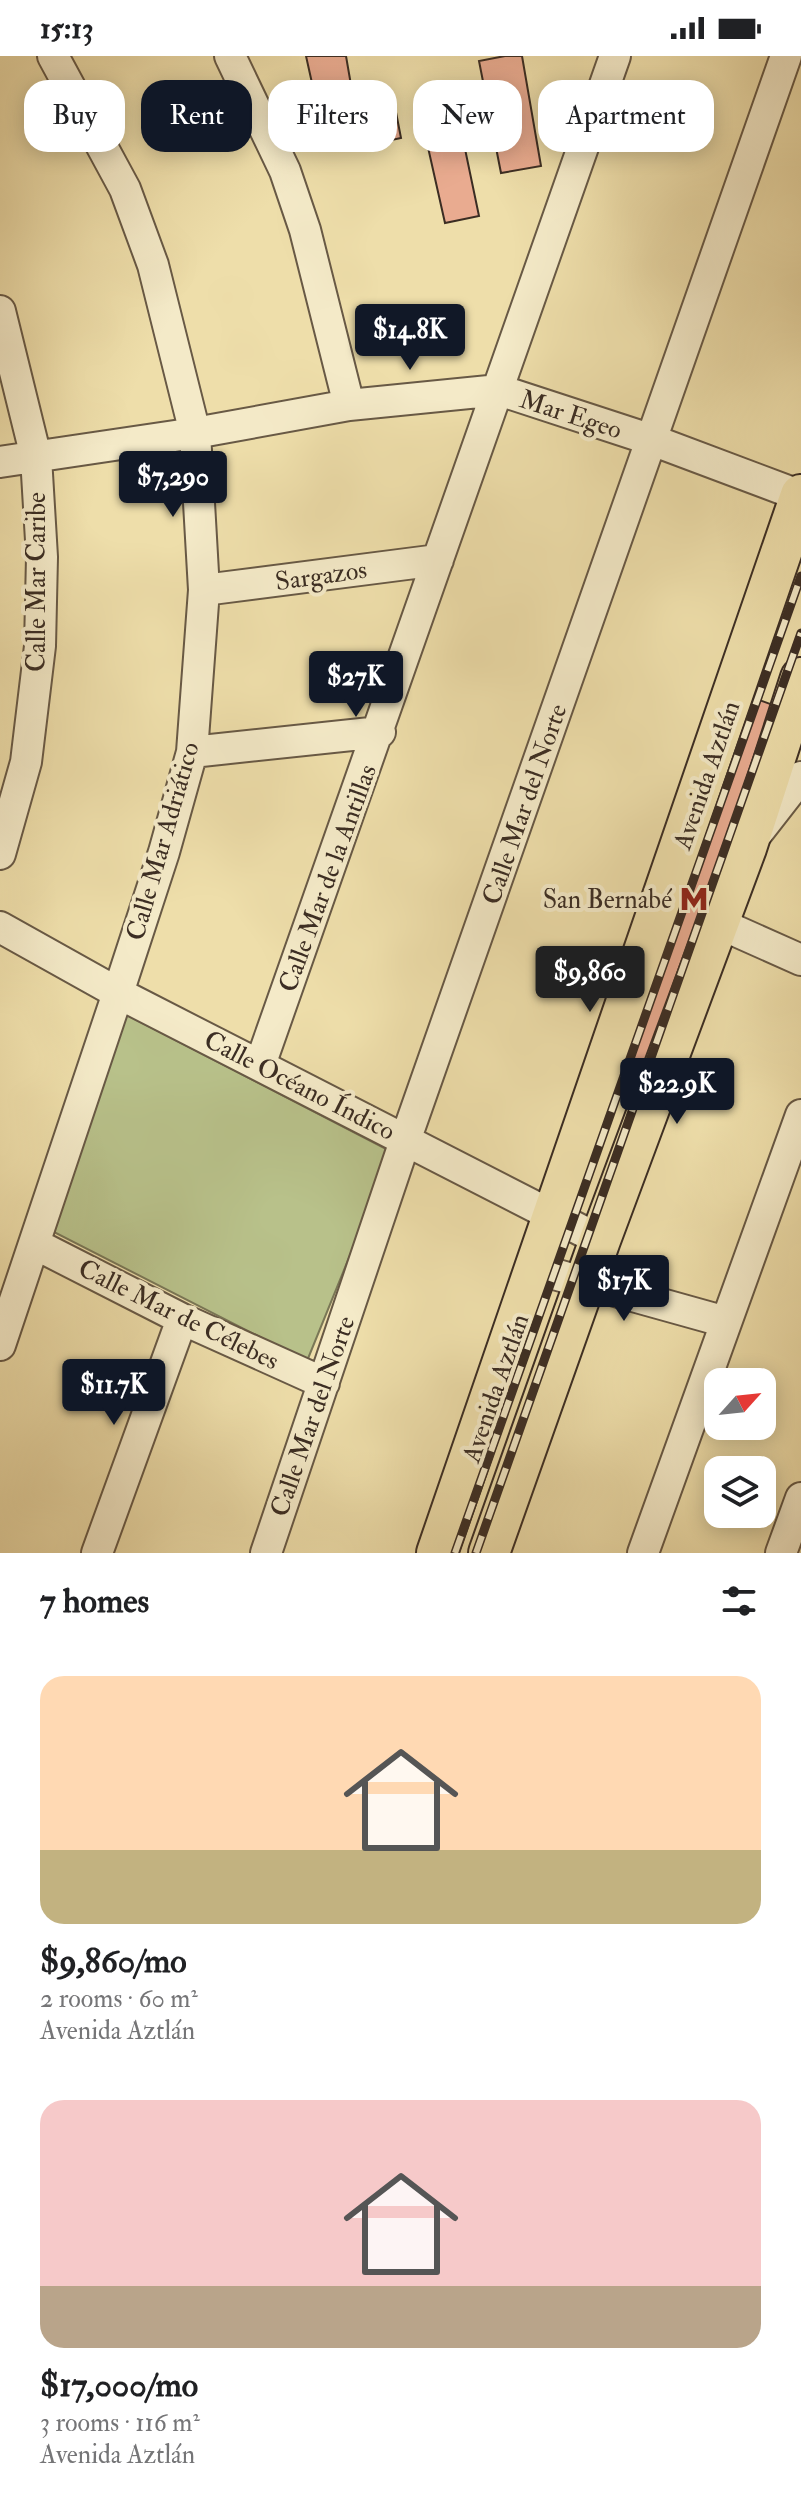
<!DOCTYPE html>
<html lang="en">
<head>
<meta charset="utf-8">
<style>
	body { margin:0; font-family:"IM FELL Double Pica",serif; background:#f6f6f6; color:#202124; height:100vh; display:flex; flex-direction:column; font-size:30px; white-space:nowrap }
	* { box-sizing:border-box; margin:0 }
	p { font-size:26px; color:#757577 }
	.icon { flex:none; width:44px; height:44px; fill:none; stroke:currentColor; stroke-width:2; stroke-linecap:round; stroke-linejoin:round }
	.map { position:relative; height:1497px; overflow:hidden }
	.panel { display:flex; flex-direction:column; background:#fff; flex:1 }
	.panel>* { flex:none }
	.top-card { position:absolute; left:24px; top:24px; width:754px; height:72px; display:flex; gap:16px }
	.needle { width:52px; rotate:63deg }
	.controls { position:absolute; left:704px; top:1312px; display:grid; gap:16px }
	.controls a { display:grid; place-items:center; width:72px; height:72px; border-radius:16px; background:#fff; box-shadow:0 4px 20px #0003; font-size:40px }
	.price { position:absolute; translate:-50% -68px; padding:0 18px; border-radius:8px; background:#111827; color:#fff; font-size:26px; line-height:52px; filter:drop-shadow(0 2px 4px #0008) }
	.price::after { content:''; position:absolute; left:50%; top:48px; width:24px; height:18px; margin-left:-12px; background:inherit; clip-path:polygon(0 0,100% 0,50% 100%) }
	.price.current { background:#222; color:#fff }
	ul { padding:0; list-style:none }
	li { display:grid; align-content:center; gap:16px; height:424px; padding:0 40px }
	li span { display:grid; place-items:center; height:248px; border-radius:24px; color:#555 }
	li>.icon { margin-inline-start:auto }
	span .icon { width:144px; height:144px; fill:#fffc; stroke-width:1 }
	li b { font-size:34px }
	h2 { display:flex; justify-content:space-between; align-items:center; height:96px; padding:0 40px; font-size:34px }
	.pill { padding:0 28px; border-radius:24px; background:#fff; box-shadow:0 4px 20px #0003; font-size:28px; line-height:72px }
	.pill.current { background:#111827; color:#fff }
	.status { display:flex; justify-content:space-between; align-items:center; height:56px; padding:0 40px; background:#fff; direction:ltr }
	.status svg { height:22px; fill:currentColor }
	.map>svg:first-child { display:block }
	.green { fill:#b8c18a; stroke:#7a7756; stroke-width:2 }
	.building { fill:#e9ab90; stroke:#3b2d23; stroke-width:2 }
	.lines { fill:none; stroke-linecap:round; stroke-linejoin:round }
	.minor-casing { stroke:#685945; stroke-width:34 }
	.major-casing { stroke:#3b2d23; stroke-width:44 }
	.minor { stroke:#f4eac8; stroke-width:30 }
	.major { stroke:#eedeaa; stroke-width:40 }
	.rail-casing { stroke:#3b2d23; stroke-width:9 }
	.rail { stroke:#f4eac8; stroke-width:6; stroke-dasharray:18; stroke-linecap:butt }
	.labels { text-anchor:middle; stroke-width:8; stroke-linejoin:round; paint-order:stroke }
	.street-label { font-size:26px; fill:#3b2d23; stroke:#f4eac8 }
	.poi-label { font-size:26px; fill:#3b2d23; stroke:#f4eac8; text-anchor:end }
</style>
</head>
<body>
<div class="status"><b>15:13</b><svg viewBox="0 0 49 12"><path d="M0 12V9h3v3zM5 12V6h3v6zM10 12V3h3v9zM15 12V0h3v12zM26 1h20v11H26zM47 4h2v5h-2z"/></svg></div>
<div class="map">
<svg width="801" height="1497" viewBox="0 0 801 1497">
	<rect width="100%" height="100%" fill="#eedeaa"/>
	<filter id="stains"><feTurbulence type="fractalNoise" baseFrequency=".0025" numOctaves="4"/><feColorMatrix values="0 0 0 0 .2 0 0 0 0 .09 0 0 0 0 .02 0 0 0 .5 -.17"/></filter>
	<radialGradient id="worn" r=".72"><stop offset=".6" stop-color="#630" stop-opacity="0"/><stop offset="1" stop-color="#630" stop-opacity=".3"/></radialGradient>
	<!-- green -->
	<path class="green" d="M123 957 392 1096 307 1305 48 1173Z"/>
	<!-- building -->
	<path class="building" d="M306 0H346L351 29 314 36Z
		M505 0H522L541 110 501 117 479 5Z
		M394 46 401 82 344 94 337 58Z
		M460 69 479 160 445 167 425 78Z
		M737 636 795 657 660 1045 602 1025Z"/>
	<g class="lines">
		<defs>
			<path id="minor" d="M230 0 285 115 305 174 349 349
				M0 255 36 401 42 501 40 590 26 706 0 798
				M0 406 195 377 349 349 499 334 652 384 801 440
				M204 534 438 504
				M192 696 380 676
				M758 776 801 721
				M718 867 801 904
				M0 871 118 937 600 1184
				M260 1009C381 674 498 337 615 0
				M35 1188 182 1263 324 1327
				M536 1213 726 1266
				M0 1289 118 937 164 796 192 696 204 534 195 377 153 209 125 133 53 0
				M97 1497 182 1263
				M266 1497 406 1082 786 0
				M643 1497 801 1059
				M781 1497 801 1442"/>
			<path id="major" d="M437 1497 801 439
				M489 1497 600 1184 746 792 801 622"/>
		</defs>
		<!-- minor casing -->
		<use href="#minor" class="minor-casing"/>
		<!-- major casing -->
		<use href="#major" class="major-casing"/>
		<!-- minor -->
		<use href="#minor" class="minor"/>
		<!-- major -->
		<use href="#major" class="major"/>
		<defs>
			<path id="rail" d="M455 1497 801 520
				M476 1497 801 577"/>
		</defs>
		<!-- rail casing -->
		<use href="#rail" class="rail-casing"/>
		<!-- rail -->
		<use href="#rail" class="rail"/>
	</g>
	<!-- icons -->
	<defs>
		<symbol id="metro-bare" viewBox="-9 -9 18 18"><path d="M-5.5 5V-5H-3L0 0L3-5H5.5V5H3V-.5L0 4L-3-.5V5Z" fill="#8f2418" stroke="#f4eac8" stroke-width="2.5" paint-order="stroke"/></symbol>
	</defs>
	<g fill-rule="evenodd">
		<use href="#metro-bare" x="674" y="823" width="40" height="40"/>
	</g>
	<g class="labels">
		<!-- street labels -->
		<g class="street-label">
			<text transform="translate(571 358) rotate(18)" y="9">Mar Egeo</text>
			<text transform="translate(321 519) rotate(-8)" y="9">Sargazos</text>
			<text transform="translate(36 526) rotate(-90)" y="9">Calle Mar Caribe</text>
			<text transform="translate(706 719) rotate(-71)" y="9">Avenida Aztlán</text>
			<text transform="translate(524 748) rotate(-71)" y="9">Calle Mar del Norte</text>
			<text transform="translate(162 785) rotate(-74)" y="9">Calle Mar Adriático</text>
			<text transform="translate(327 822) rotate(-70)" y="9">Calle Mar de la Antillas</text>
			<text transform="translate(300 1029) rotate(27)" y="9">Calle Océano Índico</text>
			<text transform="translate(179 1258) rotate(26)" y="9">Calle Mar de Célebes</text>
			<text transform="translate(495 1332) rotate(-71)" y="9">Avenida Aztlán</text>
			<text transform="translate(312 1360) rotate(-71)" y="9">Calle Mar del Norte</text>
		</g>
		<!-- poi labels -->
		<g class="poi-label">
			<text x="672" y="852">San Bernabé</text>
		</g>
	</g>
	<rect width="100%" height="100%" filter="url(#stains)"/>
	<rect width="100%" height="100%" fill="url(#worn)"/>
</svg>
<div class="controls">
<a><svg class="needle" viewBox="-14 -14 28 28"><path d="M0-13l5 13h-10z" fill="#e53935"/><path d="M0 13l5-13h-10z" fill="#757577"/></svg></a>
<a><svg class="icon" aria-label="layers" viewBox="0 0 24 24"><path d="M12 4l9 5-9 5-9-5zM3 14l9 5 9-5"/></svg></a>
</div>
<b class="price" style="left:410px;top:316px">$14.8K</b>
<b class="price" style="left:173px;top:463px">$7,290</b>
<b class="price" style="left:356px;top:663px">$27K</b>
<b class="price current" style="left:590px;top:958px">$9,860</b>
<b class="price" style="left:677px;top:1070px">$22.9K</b>
<b class="price" style="left:624px;top:1267px">$17K</b>
<b class="price" style="left:114px;top:1371px">$11.7K</b>
<div class="top-card">
<a class="pill">Buy</a>
<a class="pill current">Rent</a>
<a class="pill">Filters</a>
<a class="pill">New</a>
<a class="pill">Apartment</a>
</div>
</div>
<section class="panel">
<h2>7 homes<svg class="icon" aria-label="filters" viewBox="0 0 24 24"><path d="M4 7h16M4 17h16"/><circle cx="9" cy="7" r="2"/><circle cx="15" cy="17" r="2"/></svg></h2>
<ul>
<li><span style="background:linear-gradient(#ffd9b3 70%,#c2b280 0)"><svg class="icon" aria-label="home" viewBox="0 0 24 24"><path d="M3 11l9-7 9 7M6 9v11h12V9"/></svg></span><div><b>$9,860/mo</b><p>2 rooms · 60 m²</p><p>Avenida Aztlán</p></div></li>
<li><span style="background:linear-gradient(#f6c9c9 75%,#b9a48a 0)"><svg class="icon" aria-label="home" viewBox="0 0 24 24"><path d="M3 11l9-7 9 7M6 9v11h12V9"/></svg></span><div><b>$17,000/mo</b><p>3 rooms · 116 m²</p><p>Avenida Aztlán</p></div></li>
</ul>
</section>
</body>
</html>
